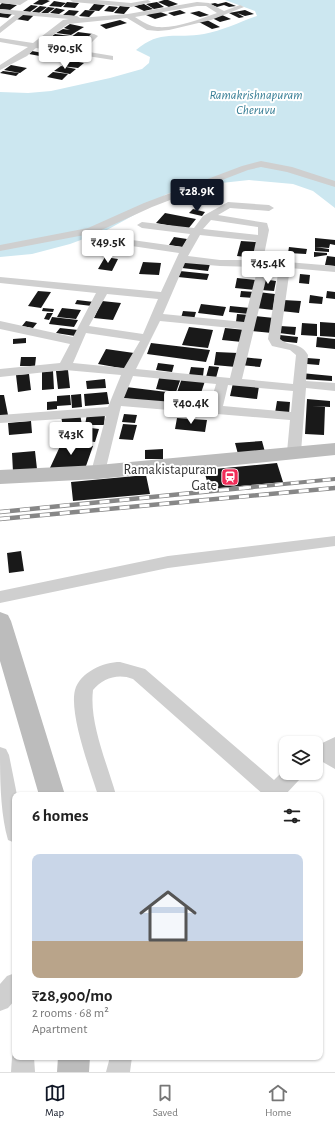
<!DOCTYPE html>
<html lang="en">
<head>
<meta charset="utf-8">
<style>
	body { margin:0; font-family:"Alegreya Sans",sans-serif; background:#f6f6f6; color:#222; height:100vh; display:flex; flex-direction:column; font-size:15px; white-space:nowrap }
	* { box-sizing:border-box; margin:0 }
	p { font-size:13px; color:#767676 }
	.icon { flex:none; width:22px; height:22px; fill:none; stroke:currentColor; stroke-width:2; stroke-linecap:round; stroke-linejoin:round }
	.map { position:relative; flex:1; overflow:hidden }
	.panel { position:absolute; left:12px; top:792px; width:311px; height:268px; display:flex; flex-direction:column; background:#fff; border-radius:8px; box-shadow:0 1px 3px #0004 }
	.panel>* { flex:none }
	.fabs { position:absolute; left:279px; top:736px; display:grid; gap:8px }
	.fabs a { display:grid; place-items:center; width:44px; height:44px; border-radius:8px; background:#fff; box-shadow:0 1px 3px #0004; font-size:20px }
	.price { position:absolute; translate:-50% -34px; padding:0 9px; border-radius:4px; background:#fff; color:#222; font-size:13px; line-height:26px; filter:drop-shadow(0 1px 2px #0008) }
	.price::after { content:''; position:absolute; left:50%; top:24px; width:12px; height:9px; margin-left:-6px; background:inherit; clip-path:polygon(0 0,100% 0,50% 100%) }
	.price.on { background:#111827; color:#fff }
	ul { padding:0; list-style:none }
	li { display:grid; align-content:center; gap:8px; height:212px; padding:0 20px }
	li+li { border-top:1px solid #e0e0e0 }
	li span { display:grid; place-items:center; height:124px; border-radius:8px; color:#555 }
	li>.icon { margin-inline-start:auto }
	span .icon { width:72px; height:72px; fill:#fffc; stroke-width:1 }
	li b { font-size:17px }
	h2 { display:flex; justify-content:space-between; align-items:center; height:48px; padding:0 20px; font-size:17px }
	.tabs { display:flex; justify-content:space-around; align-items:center; height:56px; border-top:1px solid #e0e0e0; background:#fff; font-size:11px; color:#767676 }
	.tabs a { display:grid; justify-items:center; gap:2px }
	.tabs .on { color:#111827 }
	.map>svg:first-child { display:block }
	.water { fill:#cce7f0 }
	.building { fill:#191919 }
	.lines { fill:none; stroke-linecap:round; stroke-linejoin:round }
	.street { fill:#cfcfcf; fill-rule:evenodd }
	.secondary { fill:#bcbcbc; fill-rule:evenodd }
	.rail-far1-casing { stroke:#878787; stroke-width:4 }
	.rail-casing { stroke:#878787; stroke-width:4.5 }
	.rail-far1 { stroke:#fff; stroke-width:2.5; stroke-dasharray:8; stroke-linecap:butt }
	.rail { stroke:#fff; stroke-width:3; stroke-dasharray:10; stroke-linecap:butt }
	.labels { text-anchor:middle; stroke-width:4; stroke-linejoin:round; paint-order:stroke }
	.far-water-label { font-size:13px; font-style:italic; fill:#377e95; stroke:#fff }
	.poi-label { font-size:14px; fill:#323232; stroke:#fff; text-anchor:end }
</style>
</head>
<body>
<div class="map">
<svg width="335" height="1072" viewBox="0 0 335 1072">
	<rect width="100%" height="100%" fill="#fff"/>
	<!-- water -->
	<path class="water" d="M225 0H335V208L313 191 293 184 249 180 184 187 165 195 145 209 105 231 70 244 32 254 0 257V92L28 93 51 91 110 78 142 69 149 63 150 57 136 50C161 29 176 39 204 34 222 31 240 22 257 16L255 11Z"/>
	<!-- building -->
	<path class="building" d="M39 0H47L50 1 42 5 33 4Z
		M164 0H168L178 4 169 7 158 2Z
		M54 1 66 3 61 7 49 6Z
		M67 2 79 3 75 8 63 7Z
		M157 2 164 7 154 9 146 4Z
		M226 2 236 6 229 7 224 5 217 7 210 4 215 3 218 4Z
		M2 3 17 5 10 10 0 9V5Z
		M94 4 105 5 99 11 89 10Z
		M144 4 153 9 144 11 134 6Z
		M31 5 38 6 30 12 23 11Z
		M40 6 47 7 39 13 32 12Z
		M109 6 118 7 113 12 104 11Z
		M120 6 130 7 124 14 114 13Z
		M48 7 55 8 48 13H41Z
		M56 8 65 10 59 14 50 13Z
		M69 10 79 11 74 16 63 15Z
		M85 10 95 11 89 17 79 16Z
		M180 10 186 13 174 16 168 13Z
		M245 10 254 14 245 16 237 13 244 17 239 18 229 13Z
		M158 11 168 15 155 19 146 15Z
		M199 11 209 15 200 17 190 13Z
		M0 13 12 14 8 18 0 17Z
		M22 14 34 15 28 21 16 19Z
		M222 15 231 19 220 22 212 18Z
		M120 20 127 23 106 29 100 25Z
		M207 20 220 27 212 29 199 22Z
		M70 24 84 27 71 35 56 33 63 29 70 30 64 28Z
		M78 32 93 34 79 44 66 42 80 45 71 50 56 48Z
		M55 34 70 36 63 41 48 39Z
		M47 40 62 42 55 48 40 45Z
		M32 51 48 54 45 57 29 54Z
		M68 60 84 63 78 68 62 66Z
		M11 65 27 68 20 73 4 70Z
		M61 66 76 69 70 74 54 71Z
		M3 71 19 73 16 76 0 73Z
		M53 72 68 74 62 80 47 77Z
		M193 209 205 212 202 216 189 213Z
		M165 213 196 219 188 229 156 223Z
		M174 237 187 239 183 247 169 245Z
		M315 238 335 240V245L330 244 329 248 315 247Z
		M241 241 258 242 254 258 237 256Z
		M289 247 307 249 306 254 288 253Z
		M315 247 329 249V252L315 251Z
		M314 252 327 253V255L314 257Z
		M327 256 335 257V266L325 265Z
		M105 257 118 259 112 271 98 269Z
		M143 262 161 263 159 275 139 274Z
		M184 262 210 264 208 271 182 268Z
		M180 271 209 274 207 280 178 277Z
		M300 274 310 275 309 284 299 283Z
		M237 278 257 280 255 290 235 288Z
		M263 279 276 281 274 291 261 290Z
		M38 291 51 292 41 308 28 306Z
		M241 291 255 292 254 298 240 297Z
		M327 291 335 292V299L326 298Z
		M258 292 275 294 273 310 256 308Z
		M310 295 323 297 322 304 309 303Z
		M77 300 94 302 92 306 75 304Z
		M283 300 301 301 299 313 281 311Z
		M102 301 121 303 113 320 94 318Z
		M201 304 226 307 223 316 198 313Z
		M230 306 250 308 249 314 229 312Z
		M43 308 54 309 53 312 42 311Z
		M62 308 81 310 76 319 57 317Z
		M183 311 196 312 194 319 181 318Z
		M47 313H53L49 320 44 319Z
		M237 314 250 315 248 323 236 322Z
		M255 316 274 318 272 333 252 331Z
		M52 317 78 320 74 327 49 324Z
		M26 321 37 323 33 328 22 326Z
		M320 322 335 323V337L320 336Z
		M302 323 317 324V336L301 335Z
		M280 326 296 327 295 335 279 333Z
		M189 327 213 330 208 348 182 345Z
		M60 328 78 330 75 336 56 333Z
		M225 328 245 330 242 342 222 340Z
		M280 335 298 337 297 343 279 341Z
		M317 337 335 339V349L316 347Z
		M26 338V343L13 344V339Z
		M151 343 210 350 206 362 147 354Z
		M106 349 134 353 126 369 98 364Z
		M216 352 238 353 236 367 214 365Z
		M21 357H36L35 366H20Z
		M242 357 262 359 260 367 240 365Z
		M307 358 320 359 319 365 307 364Z
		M158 363 174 365 172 372 156 370Z
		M209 366 219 367 216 378 206 377Z
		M191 367 204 368 203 376 189 375Z
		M68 370 70 388 58 389 56 371Z
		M53 371 54 389 42 390V372Z
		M301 373 332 376V381L301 379Z
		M29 374 31 390 18 392 16 375Z
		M160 375 181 378 176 392 156 389Z
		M182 378 205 381 200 396 187 395 198 397 194 408 173 404Z
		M105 379 106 388 87 389 86 381Z
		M233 383 259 386 257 399 230 396Z
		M126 387 175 393 171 404 122 398Z
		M107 392 109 404 85 406 84 394Z
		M81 394 82 407 72 408 71 395Z
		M0 395H4L8 415 0 416Z
		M70 395 71 405 57 406V396Z
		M307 399 330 401V407L312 406 325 407 324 435 305 434Z
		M57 401V409L47 410V402Z
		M277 401 290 402 289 414 275 413Z
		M80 414 82 425 63 427 61 416Z
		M87 414H105L104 425H85Z
		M124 414 137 415 135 423 122 422Z
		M177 418 207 420 205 432 175 429Z
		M31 421 32 433 9 435 8 423Z
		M123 424 137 425 133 440 119 439Z
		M83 427 99 429 95 442 78 440Z
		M262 441 265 452 238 454 235 443Z
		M62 442 93 446 86 466 49 470Z
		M163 449V459H145V450Z
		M35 451 37 469 13 472 12 453Z
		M277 463 283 482 209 489 204 470Z
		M146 475 150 494 73 501 71 482Z
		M21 551 24 571 9 573 7 553Z"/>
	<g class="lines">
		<!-- street -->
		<path class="street" d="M0 0H28L20 5 0 3Z
			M70 0H97L131 3 148 0 151 2 131 7 73 2Z
			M197 2 209 3 224 11 240 5 244 7 211 20 169 30 158 31 147 30 127 18 68 24 41 44 76 50 91 34H94L98 36 83 51 113 56V60L36 48 27 56 0 70V65L28 47 0 42V38L33 43 63 20 69 19 23 15 0 33V27L15 15 0 13V9L77 16 80 18 128 14ZM197 6H206L217 13C200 19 170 31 152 26 146 24 140 20 135 17Z
			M261 161 292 167 335 181V187L287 172 261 167 248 170 152 207 95 233 0 251V245L88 228 144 203 242 166Z
			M228 202 269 205 274 208 269 211 230 208 218 215 267 223 269 230 263 260 335 266V272L290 268 280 339C289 347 300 341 308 355L306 381 335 383V391L306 388 301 452 299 455 294 457 289 455 287 452 290 420 121 406 105 472 103 475 98 477 93 475 91 472 106 416 0 423V415L108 407 121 375 65 370 0 377V369L60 363 70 344 0 329V321L73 337 96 293 0 283V277L161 292 179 253 125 245 120 242 121 240 125 239 182 247 190 234 142 228 137 225 142 222 194 228 203 216ZM211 220 258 227V235L203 229ZM200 235 256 241 252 260H220L188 256ZM185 263 220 266 258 267 244 322 163 314ZM269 267H279L268 339 272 346 290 350 296 355 293 384 242 379ZM107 294 158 299 143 334 89 326ZM160 321 242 329 230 378 136 369ZM86 333 140 341 124 368 73 363ZM133 376 216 384 210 405 124 398ZM228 385 293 391 291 412 223 406Z
			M335 536V546L168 568 0 603V591L168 556Z
			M120 662 145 669 274 780 286 768V773H302L300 779 285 795H264L133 679C118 673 103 678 93 690 89 723 107 763 116 795H98C90 770 69 714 75 690 80 672 104 662 120 662Z
			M335 737V769L321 761 316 763V746Z
			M0 747 6 749 9 755 17 795H15V843L8 840C0 812 0 777 0 747Z
			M15 973V1000L8 1008 0 1011V984L7 976Z
			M15 1049V1057H34L35 1072H11L12 1057Z
			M110 1057H132L130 1072H106Z"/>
		<!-- secondary -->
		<path class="secondary" d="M335 443V455L98 479 0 484V470L98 465Z
			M0 612 8 615 11 621 65 795H39L0 661Z
			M58 1057H90L89 1072H57Z"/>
		<defs>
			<path id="rail-far1" d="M243 488 335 479"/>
			<path id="rail" d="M0 512 253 487
				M0 519 335 488"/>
		</defs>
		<!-- rail-far1 casing -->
		<use href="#rail-far1" class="rail-far1-casing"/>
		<!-- rail casing -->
		<use href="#rail" class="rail-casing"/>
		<!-- rail-far1 -->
		<use href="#rail-far1" class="rail-far1"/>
		<!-- rail -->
		<use href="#rail" class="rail"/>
	</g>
	<!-- icons -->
	<defs>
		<symbol id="station-square" viewBox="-11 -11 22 22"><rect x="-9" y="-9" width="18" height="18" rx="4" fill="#f12c58" stroke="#fff"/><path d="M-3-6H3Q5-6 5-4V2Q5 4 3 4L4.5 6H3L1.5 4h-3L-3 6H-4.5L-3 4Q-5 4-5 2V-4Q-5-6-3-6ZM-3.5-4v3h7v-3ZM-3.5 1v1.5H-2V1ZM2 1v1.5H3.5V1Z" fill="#fff"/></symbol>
	</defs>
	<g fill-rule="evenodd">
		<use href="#station-square" x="220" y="467" width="20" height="20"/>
	</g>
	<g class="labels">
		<!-- far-water labels -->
		<g class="far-water-label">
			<text x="256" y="99">Ramakrishnapuram<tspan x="256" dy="15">Cheruvu</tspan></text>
		</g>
		<!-- poi labels -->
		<g class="poi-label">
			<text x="217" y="474">Ramakistapuram<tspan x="217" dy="16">Gate</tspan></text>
		</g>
	</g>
</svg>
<div class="fabs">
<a><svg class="icon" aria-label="layers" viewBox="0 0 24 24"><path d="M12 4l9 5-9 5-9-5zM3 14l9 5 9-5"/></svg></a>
</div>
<b class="price" style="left:65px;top:70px">₹90.5K</b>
<b class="price on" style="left:197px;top:213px">₹28.9K</b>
<b class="price" style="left:108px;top:264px">₹49.5K</b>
<b class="price" style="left:268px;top:285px">₹45.4K</b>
<b class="price" style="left:191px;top:425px">₹40.4K</b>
<b class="price" style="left:71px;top:456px">₹43K</b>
<section class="panel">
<h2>6 homes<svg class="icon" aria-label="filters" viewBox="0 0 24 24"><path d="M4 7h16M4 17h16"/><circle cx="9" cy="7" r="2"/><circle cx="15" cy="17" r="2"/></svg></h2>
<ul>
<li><span style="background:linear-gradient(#c9d6e8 70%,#b9a48a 0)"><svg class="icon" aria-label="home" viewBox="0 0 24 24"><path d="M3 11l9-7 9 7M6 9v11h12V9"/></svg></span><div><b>₹28,900/mo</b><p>2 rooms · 68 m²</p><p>Apartment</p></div></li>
</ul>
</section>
</div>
<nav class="tabs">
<a class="on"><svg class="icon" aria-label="map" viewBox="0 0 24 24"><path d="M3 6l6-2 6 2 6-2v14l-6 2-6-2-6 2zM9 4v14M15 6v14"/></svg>Map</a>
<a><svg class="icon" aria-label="saved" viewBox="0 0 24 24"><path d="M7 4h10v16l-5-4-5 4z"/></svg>Saved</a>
<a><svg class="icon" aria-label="home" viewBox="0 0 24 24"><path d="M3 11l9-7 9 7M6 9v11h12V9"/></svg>Home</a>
</nav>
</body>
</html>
